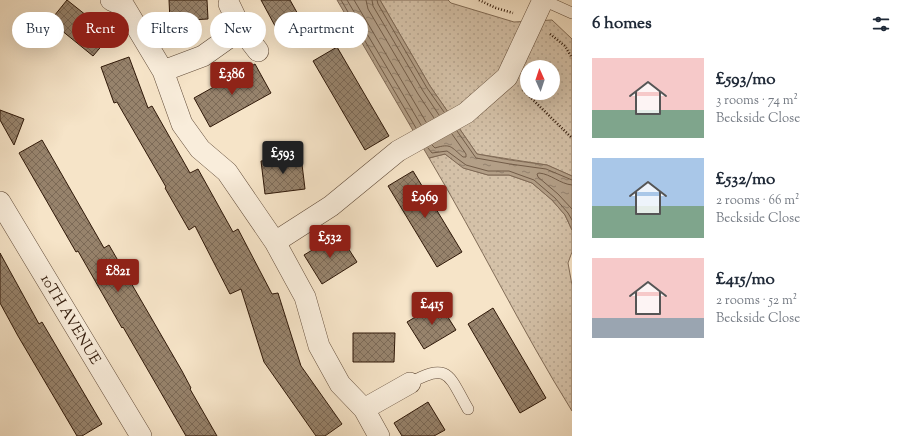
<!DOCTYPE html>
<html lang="en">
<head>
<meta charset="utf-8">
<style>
	body { margin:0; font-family:"Sorts Mill Goudy",serif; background:#f6f6f7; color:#1f2937; height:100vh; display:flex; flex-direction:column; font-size:15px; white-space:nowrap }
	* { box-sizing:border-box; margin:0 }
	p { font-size:13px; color:#747a83 }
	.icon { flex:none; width:22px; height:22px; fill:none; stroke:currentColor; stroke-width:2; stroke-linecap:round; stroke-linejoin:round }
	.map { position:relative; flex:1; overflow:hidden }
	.panel { display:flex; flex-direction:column; background:#fff; width:340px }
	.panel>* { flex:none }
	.top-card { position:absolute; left:12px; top:12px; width:380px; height:36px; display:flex; gap:8px }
	.needle { width:26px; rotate:357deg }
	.controls { position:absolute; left:520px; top:60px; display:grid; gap:8px }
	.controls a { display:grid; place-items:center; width:40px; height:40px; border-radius:50%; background:#fff; box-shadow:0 4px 16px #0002; font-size:20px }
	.price { position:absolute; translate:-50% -34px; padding:0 9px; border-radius:4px; background:#8f2418; color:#fff; font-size:13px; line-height:26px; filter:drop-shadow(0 1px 2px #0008) }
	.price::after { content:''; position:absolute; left:50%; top:24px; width:12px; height:9px; margin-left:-6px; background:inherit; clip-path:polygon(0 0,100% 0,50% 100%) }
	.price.active { background:#222; color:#fff }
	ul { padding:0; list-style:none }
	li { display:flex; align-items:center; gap:12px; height:100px; padding:0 20px }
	li span { display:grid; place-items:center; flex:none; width:112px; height:80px; border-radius:0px; color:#555 }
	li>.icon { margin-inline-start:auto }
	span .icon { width:48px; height:48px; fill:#fffc; stroke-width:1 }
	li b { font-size:17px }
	h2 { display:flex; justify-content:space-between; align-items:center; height:48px; padding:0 20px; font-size:17px }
	.tag { padding:0 14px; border-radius:18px; background:#fff; box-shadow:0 4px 16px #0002; font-size:14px; line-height:36px }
	.tag.active { background:#8f2418; color:#fff }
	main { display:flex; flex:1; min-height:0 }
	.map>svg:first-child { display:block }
	.grass { fill:url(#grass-dots); stroke:#826d58; fill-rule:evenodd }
	.water { fill:url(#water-ripples); stroke:#7f6955 }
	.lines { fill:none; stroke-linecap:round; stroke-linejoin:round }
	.shore { stroke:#725c48; stroke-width:1 }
	.building { fill:url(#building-cross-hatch); stroke:#301909 }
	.lane-casing { stroke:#624c39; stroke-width:12 }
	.street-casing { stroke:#624c39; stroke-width:22 }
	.path { stroke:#301909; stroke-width:2.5; stroke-dasharray:1 2; stroke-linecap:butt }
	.lane { stroke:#f9eddb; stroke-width:11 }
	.street { stroke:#f9eddb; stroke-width:21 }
	.labels { text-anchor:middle; stroke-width:3; stroke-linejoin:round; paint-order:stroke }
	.street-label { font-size:15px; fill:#301909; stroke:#f9eddb }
</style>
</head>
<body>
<main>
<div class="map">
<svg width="572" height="436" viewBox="0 0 572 436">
	<defs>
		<pattern id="grass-dots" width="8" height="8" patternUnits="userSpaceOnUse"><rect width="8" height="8" fill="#d4c1a8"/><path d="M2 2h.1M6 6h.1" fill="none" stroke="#b6a58f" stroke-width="1.8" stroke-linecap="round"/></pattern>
		<pattern id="water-ripples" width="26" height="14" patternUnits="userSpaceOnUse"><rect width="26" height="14" fill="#b39f87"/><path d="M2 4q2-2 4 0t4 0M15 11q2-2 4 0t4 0" fill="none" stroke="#92816d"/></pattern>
		<pattern id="building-cross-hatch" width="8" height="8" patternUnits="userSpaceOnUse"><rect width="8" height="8" fill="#97836c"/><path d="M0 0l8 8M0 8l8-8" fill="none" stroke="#7c6a57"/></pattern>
	</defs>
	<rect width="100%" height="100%" fill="#f6e4c8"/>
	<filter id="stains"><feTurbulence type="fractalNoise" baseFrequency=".005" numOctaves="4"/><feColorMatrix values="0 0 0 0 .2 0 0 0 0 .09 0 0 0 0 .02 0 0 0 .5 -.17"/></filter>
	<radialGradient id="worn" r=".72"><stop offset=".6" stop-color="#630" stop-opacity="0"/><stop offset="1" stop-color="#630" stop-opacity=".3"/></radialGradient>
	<!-- grass -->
	<path class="grass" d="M380 0H448L451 3 514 22 552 20 572 39V176L547 165 477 154 430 86ZM527 67H553V93H527Z
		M445 154 464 168 488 175H509L532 183 552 200 565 215 572 230V252L568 263 572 285V411C521 329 479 242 429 158Z"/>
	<!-- water -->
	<path class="water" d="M337 0H380L430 86 477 154 510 160 547 165 572 176V230L565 215 552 200 532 183 509 175H488L463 168 445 154 429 158Z"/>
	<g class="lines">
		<!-- shore -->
		<path class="shore" d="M341 0 416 128
			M347 0 421 125
			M354 0 426 122
			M366 0 368 9 418 94 434 118
			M372 0 373 6 423 91 439 115
			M377 0 378 4 427 88 444 112
			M457 131 476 158 510 164 546 169 572 180
			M432 145 435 148C451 143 451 147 463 157H466V154L452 134
			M428 148 432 153 447 151 466 165 488 171H509L534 180 555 198 568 213 572 220
			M572 185C560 184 551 174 539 173L537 174 538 177 558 194 572 209"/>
	</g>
	<!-- building -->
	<path class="building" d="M67 0 111 35 93 56 50 21Z
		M169 0H207L208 19 170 21Z
		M261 0H290L304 25 281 37Z
		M337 47 389 136 365 150 313 61Z
		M129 57 148 108 152 106 190 173 198 169 233 232 238 229 272 294 278 293 301 366 342 424 325 436H316L264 362 241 289 230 294 195 226 189 230 165 188 166 187 117 102 114 103 101 67Z
		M255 64 271 93 210 127 194 98Z
		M0 110 24 119 14 145 0 120Z
		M42 140 104 248 109 245 182 371 191 388 190 389 217 436H186L123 327 122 328 78 251 76 252 19 153Z
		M301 156 305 189 265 194 261 161Z
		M413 171 462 252 437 267 388 186Z
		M339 234 357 262 322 284 304 255Z
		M0 253 39 324 42 322 102 424 82 436H77L18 336 0 303Z
		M439 303 456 330 424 349 407 322Z
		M493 308 546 398 520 413 468 324Z
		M353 333H395L394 362H353Z
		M428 402 445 430 434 436H402L394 423Z"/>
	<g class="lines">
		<defs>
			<path id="lane" d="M543 0 572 13
				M410 383C449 361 449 376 468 409"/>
			<path id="street" d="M111 0 124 6 163 71 182 124 200 149 227 172 275 242 305 297 319 346 340 384 364 409 379 436
				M229 4 241 29 258 51
				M163 71 203 56 241 29
				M0 202 141 436
				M275 242 331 206 398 151 466 113 507 77 543 0
				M364 409 410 383"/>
		</defs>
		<!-- lane casing -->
		<use href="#lane" class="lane-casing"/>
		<!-- street casing -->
		<use href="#street" class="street-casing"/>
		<!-- path -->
		<path class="path" d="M479 0 496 8 513 13
			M550 34 565 46 572 58
			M523 90 572 138"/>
		<!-- lane -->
		<use href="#lane" class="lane"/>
		<!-- street -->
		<use href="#street" class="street"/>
	</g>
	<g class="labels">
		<!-- street labels -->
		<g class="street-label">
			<text transform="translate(71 319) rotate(59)" y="5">10TH AVENUE</text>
		</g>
	</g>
	<rect width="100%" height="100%" filter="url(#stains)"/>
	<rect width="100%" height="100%" fill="url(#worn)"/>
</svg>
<div class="controls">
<a><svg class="needle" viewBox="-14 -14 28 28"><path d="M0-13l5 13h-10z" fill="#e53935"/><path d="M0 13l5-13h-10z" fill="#747a83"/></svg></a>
</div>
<b class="price" style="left:232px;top:96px">£386</b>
<b class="price active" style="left:283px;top:175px">£593</b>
<b class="price" style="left:425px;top:219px">£969</b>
<b class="price" style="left:330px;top:259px">£532</b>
<b class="price" style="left:118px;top:293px">£821</b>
<b class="price" style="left:432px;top:326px">£415</b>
<div class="top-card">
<a class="tag">Buy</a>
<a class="tag active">Rent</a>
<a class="tag">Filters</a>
<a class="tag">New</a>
<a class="tag">Apartment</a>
</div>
</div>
<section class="panel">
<h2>6 homes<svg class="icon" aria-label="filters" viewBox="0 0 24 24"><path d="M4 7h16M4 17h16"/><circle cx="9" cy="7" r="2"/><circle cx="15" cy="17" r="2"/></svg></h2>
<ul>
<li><span style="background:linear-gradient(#f6c9c9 65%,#7fa58c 0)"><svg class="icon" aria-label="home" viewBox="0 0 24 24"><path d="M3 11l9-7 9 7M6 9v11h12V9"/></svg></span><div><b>£593/mo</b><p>3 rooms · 74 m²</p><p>Beckside Close</p></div></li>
<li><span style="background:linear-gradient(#a9c7e8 60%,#7fa58c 0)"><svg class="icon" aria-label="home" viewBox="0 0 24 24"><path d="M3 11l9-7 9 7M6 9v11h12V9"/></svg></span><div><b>£532/mo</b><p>2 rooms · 66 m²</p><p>Beckside Close</p></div></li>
<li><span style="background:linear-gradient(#f6c9c9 75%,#9aa5b1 0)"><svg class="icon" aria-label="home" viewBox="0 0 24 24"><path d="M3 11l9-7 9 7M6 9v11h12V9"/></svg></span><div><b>£415/mo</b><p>2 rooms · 52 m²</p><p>Beckside Close</p></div></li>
</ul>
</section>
</main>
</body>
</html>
